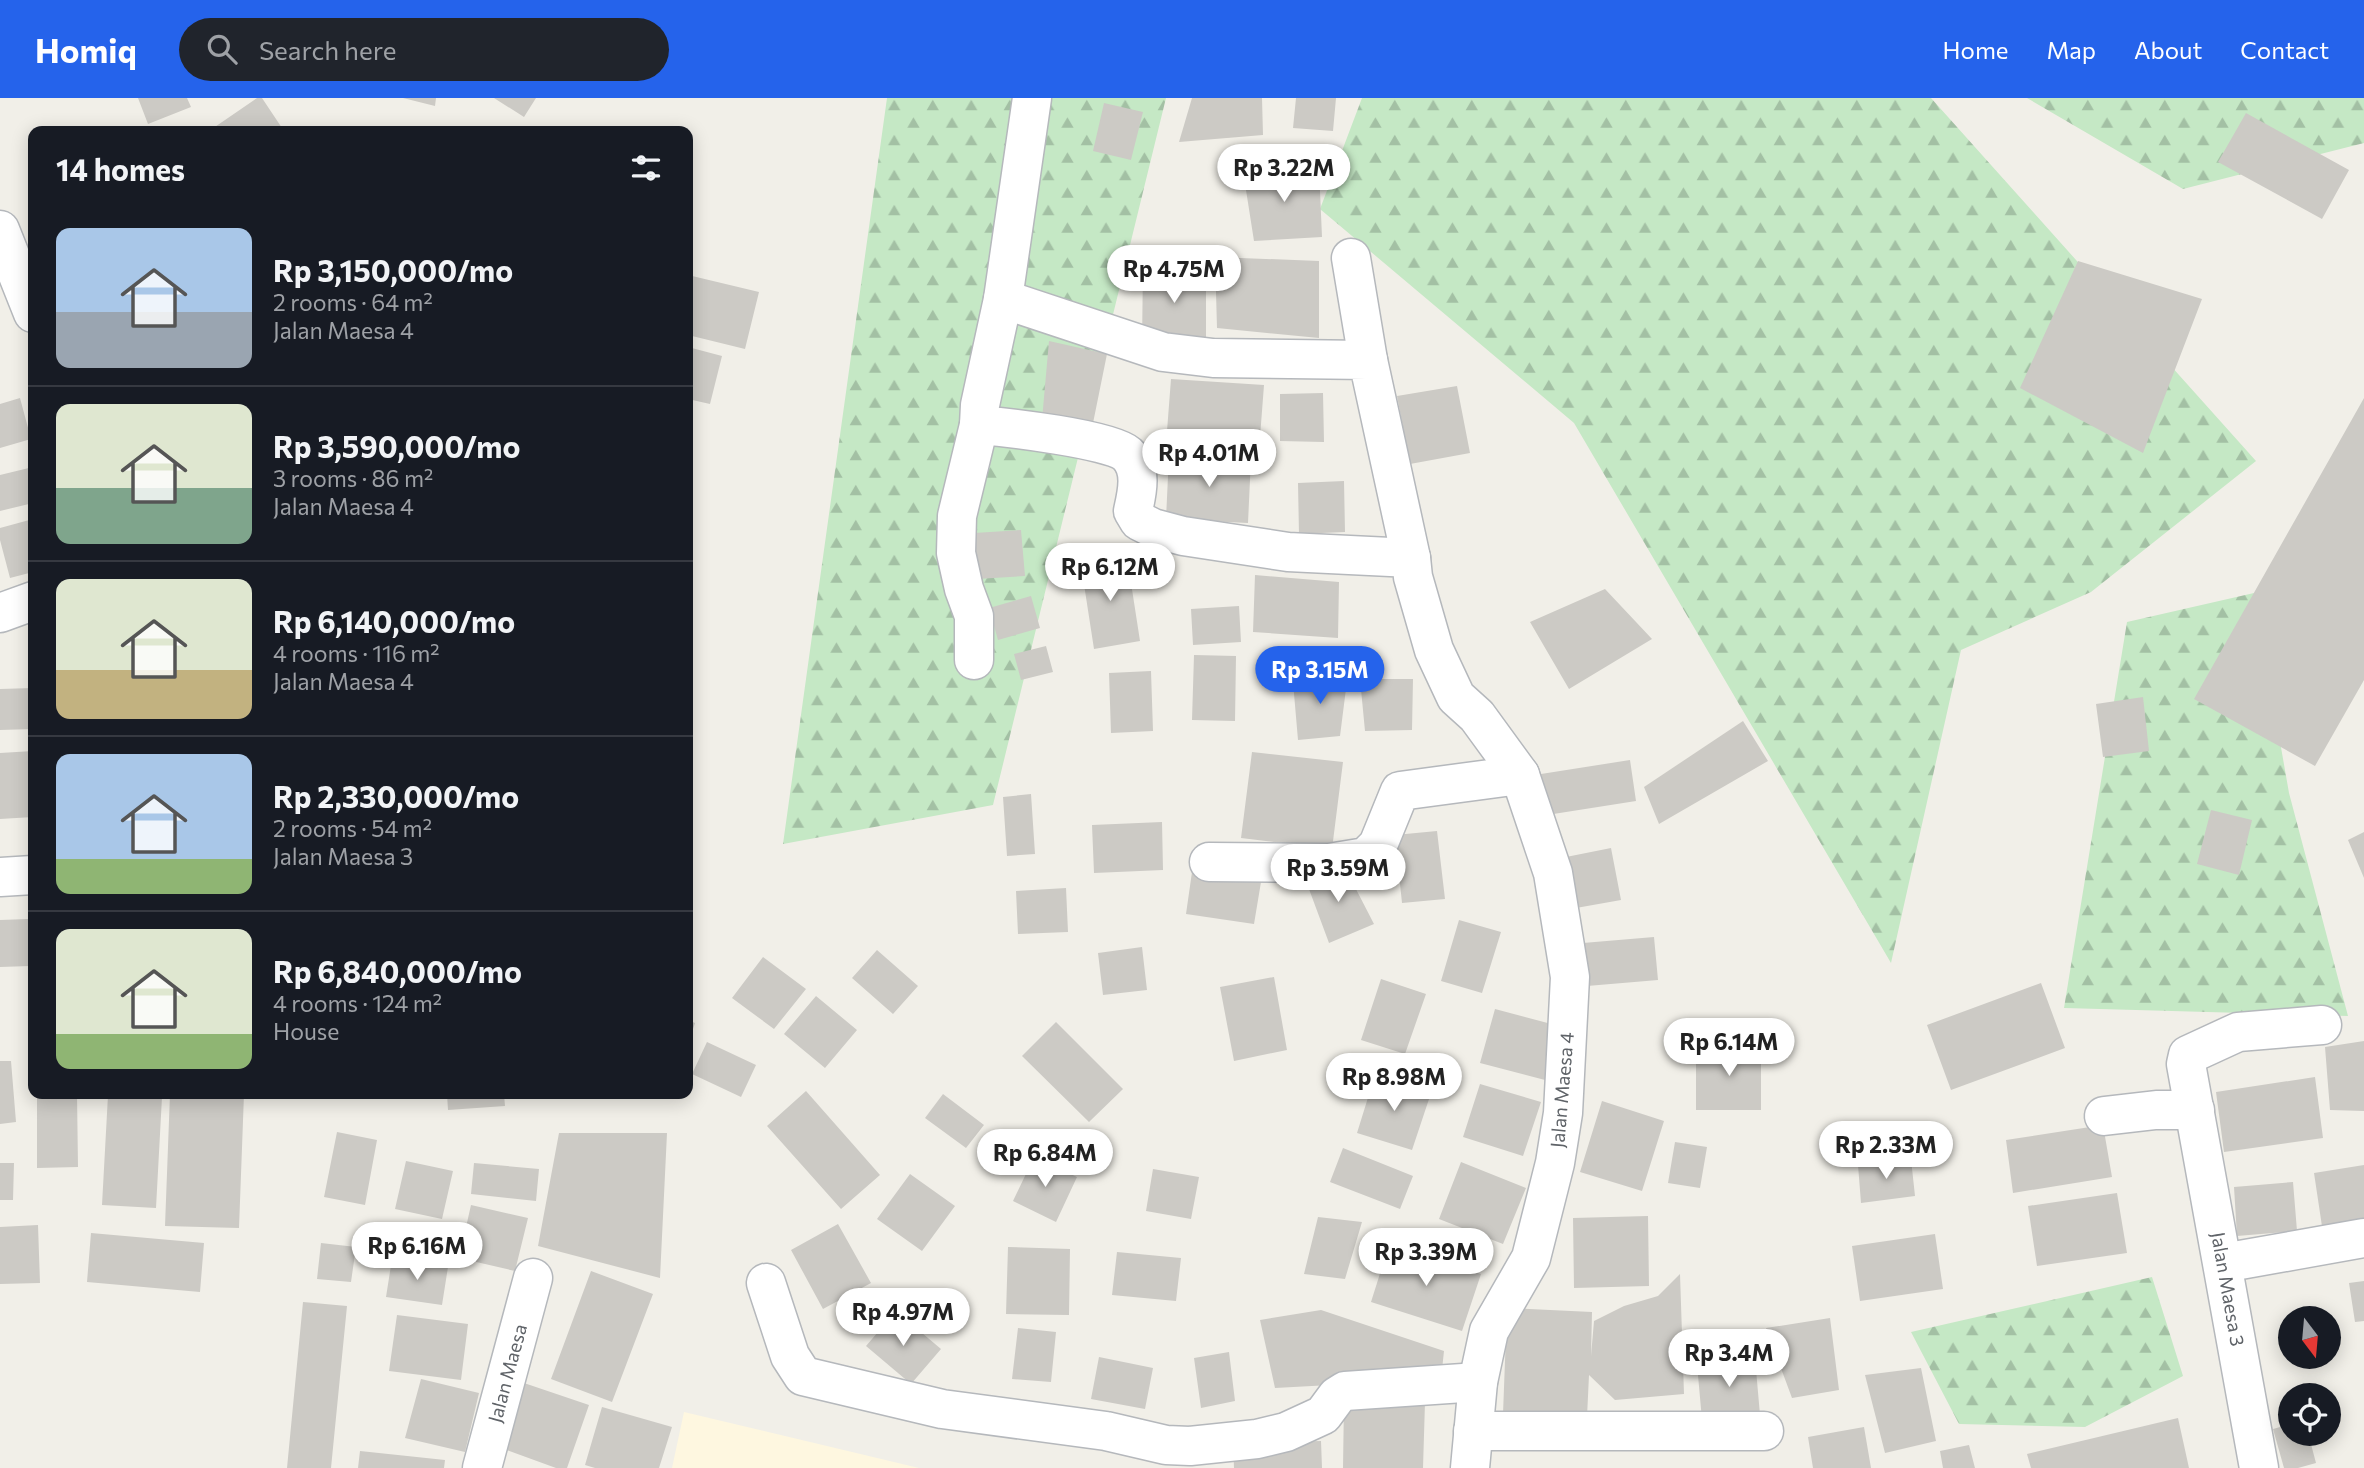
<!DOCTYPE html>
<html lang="en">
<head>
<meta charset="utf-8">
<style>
	body { margin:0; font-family:Commissioner,sans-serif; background:#20242c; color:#f1f3f6; height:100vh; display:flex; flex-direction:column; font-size:26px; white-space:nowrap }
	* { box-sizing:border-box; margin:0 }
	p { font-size:23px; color:#9ea1a6 }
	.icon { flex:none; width:38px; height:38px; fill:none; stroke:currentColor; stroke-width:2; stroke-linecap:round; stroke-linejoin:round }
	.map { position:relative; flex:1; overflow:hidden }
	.drawer { position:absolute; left:28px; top:28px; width:665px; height:973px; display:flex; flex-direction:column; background:#171b24; border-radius:14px; box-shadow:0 4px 18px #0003 }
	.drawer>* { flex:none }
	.needle { width:46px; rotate:164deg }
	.buttons { position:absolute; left:2278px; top:1208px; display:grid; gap:14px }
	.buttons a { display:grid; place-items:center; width:63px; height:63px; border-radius:50%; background:#171b24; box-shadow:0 4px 18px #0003; font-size:35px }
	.price { position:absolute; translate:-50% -60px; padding:0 16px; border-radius:24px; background:#fff; color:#222; font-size:23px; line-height:46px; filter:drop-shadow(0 2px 4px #0008) }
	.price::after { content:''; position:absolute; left:50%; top:42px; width:21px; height:16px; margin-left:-10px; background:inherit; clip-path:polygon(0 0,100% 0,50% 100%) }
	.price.current { background:#2563eb; color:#fff }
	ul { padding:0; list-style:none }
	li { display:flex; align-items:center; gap:21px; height:175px; padding:0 28px }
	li+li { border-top:2px solid #363941 }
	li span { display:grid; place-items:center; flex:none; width:196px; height:140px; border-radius:14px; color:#555 }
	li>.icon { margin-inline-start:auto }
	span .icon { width:84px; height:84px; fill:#fffc; stroke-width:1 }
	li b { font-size:30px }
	h2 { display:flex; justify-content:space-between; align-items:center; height:84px; padding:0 28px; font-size:30px }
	header { display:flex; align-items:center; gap:42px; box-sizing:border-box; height:98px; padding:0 35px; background:#2563eb; color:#fff }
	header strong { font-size:33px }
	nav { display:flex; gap:38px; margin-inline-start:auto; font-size:24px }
	.search { width:490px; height:63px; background:#20242c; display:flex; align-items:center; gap:18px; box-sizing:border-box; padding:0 24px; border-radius:38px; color:#9ea1a6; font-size:26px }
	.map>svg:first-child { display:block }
	.commercial { fill:#fef7e0 }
	.forest { fill:url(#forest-firs) }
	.building { fill:#cccac5 }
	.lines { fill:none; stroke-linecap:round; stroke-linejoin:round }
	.minor-casing { stroke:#b5b8bc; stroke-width:41 }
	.minor { stroke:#fff; stroke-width:38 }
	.labels { text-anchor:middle; stroke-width:5; stroke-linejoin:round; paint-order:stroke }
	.street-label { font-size:19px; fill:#5f6368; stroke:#fff }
</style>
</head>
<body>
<header>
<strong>Homiq</strong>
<div class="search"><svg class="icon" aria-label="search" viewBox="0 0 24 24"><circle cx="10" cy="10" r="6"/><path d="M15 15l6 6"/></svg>Search here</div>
<nav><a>Home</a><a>Map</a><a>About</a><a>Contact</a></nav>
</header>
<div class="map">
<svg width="2364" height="1370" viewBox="0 0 2364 1370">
	<defs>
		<pattern id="forest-firs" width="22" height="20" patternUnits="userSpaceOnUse" patternTransform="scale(1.75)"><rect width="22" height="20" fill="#c5e8c5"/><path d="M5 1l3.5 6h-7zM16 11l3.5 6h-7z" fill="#a3c0a4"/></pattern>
	</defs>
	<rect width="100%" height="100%" fill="#f1efe8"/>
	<!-- commercial -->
	<path class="commercial" d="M684 1314 919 1370H672Z"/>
	<!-- forest -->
	<path class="forest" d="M887 0H1166L993 707 783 746Z
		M1362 0H1931L2256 363 2091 494 1961 552 1891 865 1574 325 1320 111Z
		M2027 0H2364V45L2183 91Z
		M2254 495 2289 695 2348 918 2064 910 2127 524Z
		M2152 1179 2183 1278 2085 1329 1959 1326 1911 1234Z"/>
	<!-- building -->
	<path class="building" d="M138 0H187L191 9 148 26Z
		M257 0H262L284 33H209Z
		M403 0H436L435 8Z
		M494 0H536L524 19Z
		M1192 0H1262L1263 37 1179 44Z
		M1296 0H1336L1333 33 1293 30Z
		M1104 5 1143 14 1131 62 1093 53Z
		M2246 15 2349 72 2322 121 2218 64Z
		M326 29H390V33H326Z
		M1319 70 1322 139 1254 143 1243 73Z
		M1215 159 1319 163V240L1217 230Z
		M2078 163 2202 201 2143 355 2020 290Z
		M1143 166 1206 167V248L1142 247Z
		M688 177 759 194 745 251 688 237Z
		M1049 243 1107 256 1091 335 1042 322Z
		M688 249 722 258 710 306 688 301Z
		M1171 281 1264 287 1259 352 1166 346Z
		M1457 288 1470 355 1410 366 1397 298Z
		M1323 295 1324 344 1280 343V296Z
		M20 300 31 341 0 350V306Z
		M2364 300V582L2315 668 2194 601Z
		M1169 357 1251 360 1248 425 1166 421Z
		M33 369V405L0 413V377Z
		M1344 383 1345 434 1299 436 1298 385Z
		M33 421V474L10 480 0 442V430Z
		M1021 432 1025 478 977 481 974 435Z
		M1127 459 1140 543 1094 551 1081 467Z
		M1255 477 1339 484 1338 540 1253 534Z
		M1605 491 1652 541 1569 591 1530 524Z
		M1031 498 1040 530 998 542 989 510Z
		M1239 508 1241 544 1193 547 1191 511Z
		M1046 548 1053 574 1021 582 1014 556Z
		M1194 557 1236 558 1235 623 1192 622Z
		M1151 573 1153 633 1111 635 1109 575Z
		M1348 575 1340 638 1298 642 1293 584Z
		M1360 581H1413L1412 632 1365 633Z
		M33 590V631L0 632V591Z
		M2143 599 2149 653 2103 659 2096 606Z
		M1743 623 1768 663 1659 726 1644 689Z
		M33 653V719L0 721V655Z
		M1252 654 1343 664 1332 751 1241 740Z
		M1630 662 1636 703 1547 717 1541 676Z
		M1031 696 1035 756 1007 758 1003 699Z
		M2211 712 2252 722 2239 777 2197 766Z
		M1162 724 1163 772 1094 775 1092 727Z
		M1437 733 1445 801 1402 805 1395 737Z
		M2364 734V780L2348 742Z
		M1611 750 1621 802 1576 810 1566 759Z
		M1343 766 1374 826 1329 845 1306 783Z
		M1192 774 1261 784 1254 826 1186 816Z
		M1066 790 1068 834 1018 836 1016 793Z
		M28 821 30 868 0 869V822Z
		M1459 822 1501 834 1482 895 1441 883Z
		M1654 839 1658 882 1587 888 1583 845Z
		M1142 849 1147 892 1103 897 1098 855Z
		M877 852 918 888 893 916 852 880Z
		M763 859 806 891 774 931 732 900Z
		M1274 879 1287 952 1234 963 1220 889Z
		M1381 881 1426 896 1405 956 1361 942Z
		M2041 885 2065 950 1951 992 1927 927Z
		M816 898 857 932 825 970 784 936Z
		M1495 911 1559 928 1545 982 1480 965Z
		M688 922 695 925 688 946Z
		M1056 924 1123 991 1089 1024 1022 958Z
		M2364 943V1013L2330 1012 2325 949Z
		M707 944 756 967 741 999 692 976Z
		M1761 947V1012H1696V948Z
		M0 963H11L16 1024 0 1026Z
		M1375 977 1431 995 1412 1052 1357 1035Z
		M2315 979 2323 1040 2224 1054 2216 994Z
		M1480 986 1541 1004 1523 1058 1463 1039Z
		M806 993 880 1077 841 1111 767 1028Z
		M37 996H77L78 1069 37 1070Z
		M170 996H244L239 1130 165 1128Z
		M447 996H504L505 1008 448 1012Z
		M943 996 984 1027 966 1050 925 1020Z
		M108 997 162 999 156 1110 102 1107Z
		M1602 1003 1664 1023 1642 1093 1580 1074Z
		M2103 1027 2112 1079 2013 1095 2006 1042Z
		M337 1034 377 1042 365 1107 324 1099Z
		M559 1035H667L660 1180 538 1148Z
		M1675 1044 1707 1049 1700 1090 1668 1085Z
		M1343 1050 1413 1078 1400 1111 1330 1084Z
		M1034 1059 1077 1079 1056 1124 1013 1103Z
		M1911 1061 1915 1098 1861 1105 1858 1067Z
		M406 1063 453 1073 442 1121 395 1111Z
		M1461 1064 1526 1090 1503 1146 1439 1121Z
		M0 1065H14L13 1102H0Z
		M474 1065 539 1071 536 1103 471 1096Z
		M2364 1067V1129L2323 1135 2314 1075Z
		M1153 1071 1199 1079 1191 1121 1146 1113Z
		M910 1076 955 1108 922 1153 877 1121Z
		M2293 1084 2297 1133 2237 1138 2234 1089Z
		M2117 1095 2127 1155 2037 1168 2028 1108Z
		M471 1107 528 1120 515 1173 459 1160Z
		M1648 1118 1649 1188 1574 1190 1573 1120Z
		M1318 1119 1362 1124 1345 1181 1304 1176Z
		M838 1126 871 1185 823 1211 791 1152Z
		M38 1127 40 1185 0 1186V1129Z
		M91 1135 204 1145 200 1194 87 1184Z
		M1935 1136 1943 1191 1860 1203 1852 1148Z
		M321 1145 356 1149 351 1184 317 1181Z
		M1389 1147 1481 1176 1462 1233 1371 1204Z
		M1008 1149 1070 1151 1069 1217 1006 1216Z
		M1117 1154 1181 1160 1176 1203 1112 1197Z
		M392 1161 448 1169 442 1207 386 1199Z
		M591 1173 653 1196 612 1304 551 1281Z
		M1680 1176 1684 1296 1615 1302 1589 1277 1587 1319 1503 1316 1507 1210 1592 1214 1591 1258 1594 1223 1624 1208 1658 1198Z
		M2364 1183V1223L2355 1224 2349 1185Z
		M303 1204 347 1208 331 1370H287Z
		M1321 1212 1444 1253 1441 1281 1275 1290 1260 1222Z
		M896 1213 941 1251 911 1286 866 1248Z
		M397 1217 468 1226 461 1282 389 1273Z
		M1830 1220 1839 1292 1792 1300 1766 1230Z
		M1018 1230 1056 1234 1051 1284 1012 1281Z
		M1229 1254 1235 1303 1201 1310 1194 1260Z
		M1099 1259 1153 1270 1145 1311 1091 1301Z
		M1755 1260 1760 1317 1702 1322 1697 1266Z
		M1921 1270 1936 1343 1885 1355 1865 1277Z
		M421 1281 479 1295 465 1354 405 1340Z
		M524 1285 589 1307 567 1370H556L501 1350Z
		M1344 1303 1425 1304 1423 1370H1343Z
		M602 1309 672 1329 659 1370H595L585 1367Z
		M2178 1320 2189 1370H2031L2027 1356Z
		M2291 1326V1335H2308L2316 1365 2298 1370H2284L2273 1331Z
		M1864 1329 1871 1370H1813L1808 1339Z
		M1321 1343 1322 1370H1234L1233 1345Z
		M1969 1347 1975 1370H1943L1940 1353Z
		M360 1353 445 1362 444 1370H358Z"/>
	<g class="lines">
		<defs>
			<g id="minor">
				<path d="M1032 0 1003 201 980 307 979 327C1005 329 1110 341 1127 356 1143 371 1137 395 1133 413L1139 423 1153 430 1183 438 1288 454 1411 460 1413 479 1434 552 1456 599 1477 618 1520 677 1553 775 1570 879 1563 1015 1555 1065 1531 1160 1489 1233 1478 1284 1470 1370"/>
				<path d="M0 132 33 215"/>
				<path d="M1351 160 1368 262"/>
				<path d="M1003 201 1163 254 1213 260 1368 262 1411 460"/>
				<path d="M0 515 33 503"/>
				<path d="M974 562V518L964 491 956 455 957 418 979 327"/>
				<path d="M1209 764 1329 765 1366 759 1378 747 1400 693 1520 677"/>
				<path d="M0 779 33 777"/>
				<path d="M2104 1018 2156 1012H2195"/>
				<path d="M2223 1165 2364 1140"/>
				<path d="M766 1185 790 1258 803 1278 942 1311 1106 1333 1166 1347 1190 1348 1257 1341 1286 1334 1323 1317 1337 1298 1345 1293 1478 1284"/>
				<path d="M1473 1333H1764"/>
				<path id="s1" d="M482 1370 533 1180"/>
				<path d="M2259 1370 2186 966 2188 957 2238 934 2322 927"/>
			</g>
		</defs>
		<!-- minor casing -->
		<use href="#minor" class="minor-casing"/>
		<!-- minor -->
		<use href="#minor" class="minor"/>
	</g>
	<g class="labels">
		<!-- street labels -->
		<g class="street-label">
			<text transform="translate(1562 992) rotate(-85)" y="7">Jalan Maesa 4</text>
			<text transform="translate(2228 1191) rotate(80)" y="7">Jalan Maesa 3</text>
			<text dy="7" stroke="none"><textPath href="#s1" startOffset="98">Jalan Maesa</textPath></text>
		</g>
	</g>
</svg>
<div class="buttons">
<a><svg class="needle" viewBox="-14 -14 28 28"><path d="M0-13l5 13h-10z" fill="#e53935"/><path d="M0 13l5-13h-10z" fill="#9ea1a6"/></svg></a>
<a><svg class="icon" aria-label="locate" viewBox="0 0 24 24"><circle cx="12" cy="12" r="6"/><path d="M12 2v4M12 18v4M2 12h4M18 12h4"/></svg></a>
</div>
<b class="price" style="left:1284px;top:106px">Rp 3.22M</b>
<b class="price" style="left:1174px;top:207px">Rp 4.75M</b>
<b class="price" style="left:1209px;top:391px">Rp 4.01M</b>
<b class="price" style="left:1110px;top:505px">Rp 6.12M</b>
<b class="price current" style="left:1320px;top:608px">Rp 3.15M</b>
<b class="price" style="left:1338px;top:806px">Rp 3.59M</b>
<b class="price" style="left:1729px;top:980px">Rp 6.14M</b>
<b class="price" style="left:1394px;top:1015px">Rp 8.98M</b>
<b class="price" style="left:1886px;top:1083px">Rp 2.33M</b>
<b class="price" style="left:1045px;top:1091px">Rp 6.84M</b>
<b class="price" style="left:417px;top:1184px">Rp 6.16M</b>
<b class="price" style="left:1426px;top:1190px">Rp 3.39M</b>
<b class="price" style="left:903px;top:1250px">Rp 4.97M</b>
<b class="price" style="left:1729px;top:1291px">Rp 3.4M</b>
<section class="drawer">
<h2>14 homes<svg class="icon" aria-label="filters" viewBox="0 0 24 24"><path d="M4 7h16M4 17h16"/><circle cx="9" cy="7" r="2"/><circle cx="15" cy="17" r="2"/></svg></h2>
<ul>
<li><span style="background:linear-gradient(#a9c7e8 60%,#9aa5b1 0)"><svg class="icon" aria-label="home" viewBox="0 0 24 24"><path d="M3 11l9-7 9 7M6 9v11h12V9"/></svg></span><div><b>Rp 3,150,000/mo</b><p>2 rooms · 64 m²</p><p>Jalan Maesa 4</p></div></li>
<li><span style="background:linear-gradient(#dfe7d0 60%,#7fa58c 0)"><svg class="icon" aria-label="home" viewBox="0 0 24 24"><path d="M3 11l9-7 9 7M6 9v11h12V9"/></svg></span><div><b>Rp 3,590,000/mo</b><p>3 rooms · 86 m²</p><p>Jalan Maesa 4</p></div></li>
<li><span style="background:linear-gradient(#dfe7d0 65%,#c2b280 0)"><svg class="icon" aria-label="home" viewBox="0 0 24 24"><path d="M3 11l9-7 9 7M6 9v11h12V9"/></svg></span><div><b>Rp 6,140,000/mo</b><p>4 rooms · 116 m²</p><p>Jalan Maesa 4</p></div></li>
<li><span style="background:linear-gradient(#a9c7e8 75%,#8fb573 0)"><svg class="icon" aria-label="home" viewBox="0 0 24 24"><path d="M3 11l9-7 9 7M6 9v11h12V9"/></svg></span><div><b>Rp 2,330,000/mo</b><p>2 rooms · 54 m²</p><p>Jalan Maesa 3</p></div></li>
<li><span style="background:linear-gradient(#dfe7d0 75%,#8fb573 0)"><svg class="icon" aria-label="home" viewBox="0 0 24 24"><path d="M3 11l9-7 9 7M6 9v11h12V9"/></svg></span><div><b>Rp 6,840,000/mo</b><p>4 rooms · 124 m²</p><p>House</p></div></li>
</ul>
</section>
</div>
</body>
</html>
